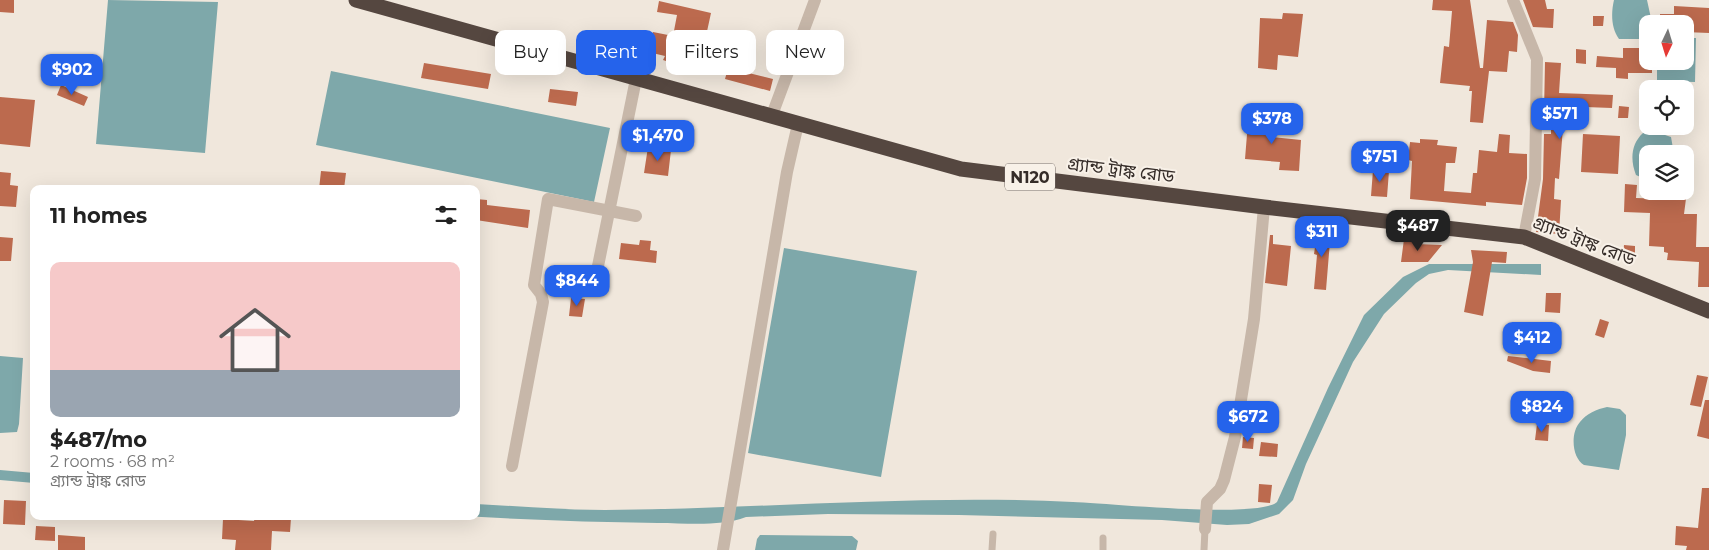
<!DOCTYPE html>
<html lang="en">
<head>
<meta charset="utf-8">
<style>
	body { margin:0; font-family:Montserrat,"Noto Sans Bengali",sans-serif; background:#f2f2f2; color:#222; height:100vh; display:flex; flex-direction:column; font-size:19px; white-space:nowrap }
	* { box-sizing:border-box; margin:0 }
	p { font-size:16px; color:#767676 }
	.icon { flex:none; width:28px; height:28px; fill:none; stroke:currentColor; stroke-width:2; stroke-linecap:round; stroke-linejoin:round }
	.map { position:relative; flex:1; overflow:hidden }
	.side { position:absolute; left:30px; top:185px; width:450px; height:335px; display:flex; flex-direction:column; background:#fff; border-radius:10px; box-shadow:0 5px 20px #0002 }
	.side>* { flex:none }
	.guide { position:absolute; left:495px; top:30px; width:475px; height:45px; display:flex; gap:10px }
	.needle { width:32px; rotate:184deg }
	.controls { position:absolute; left:1639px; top:15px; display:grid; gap:10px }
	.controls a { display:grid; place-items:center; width:55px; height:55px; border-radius:10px; background:#fff; box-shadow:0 5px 20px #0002; font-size:25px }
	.price { position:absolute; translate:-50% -42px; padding:0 11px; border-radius:10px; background:#2563eb; color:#fff; font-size:16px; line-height:32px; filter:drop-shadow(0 1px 2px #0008) }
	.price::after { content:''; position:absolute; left:50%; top:30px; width:15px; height:11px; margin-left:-8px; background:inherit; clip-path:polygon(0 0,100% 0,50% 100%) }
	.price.selected { background:#222; color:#fff }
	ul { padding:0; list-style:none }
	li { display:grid; align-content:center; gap:10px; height:265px; padding:0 20px }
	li+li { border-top:1px solid #e0e0e0 }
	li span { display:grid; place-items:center; height:155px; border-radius:10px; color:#555 }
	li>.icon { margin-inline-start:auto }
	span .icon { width:90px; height:90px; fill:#fffc; stroke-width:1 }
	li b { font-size:21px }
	h2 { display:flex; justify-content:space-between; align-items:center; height:60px; padding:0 20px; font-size:21px }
	.tag { padding:0 18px; border-radius:10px; background:#fff; box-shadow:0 5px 20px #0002; font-size:18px; line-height:45px }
	.tag.selected { background:#2563eb; color:#fff }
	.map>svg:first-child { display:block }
	.water { fill:#7ea8aa }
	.building { fill:#bc6a4e }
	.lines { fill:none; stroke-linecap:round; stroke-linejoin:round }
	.lane { stroke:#c7b7a9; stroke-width:7 }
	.street { stroke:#c7b7a9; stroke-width:12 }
	.highway { stroke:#554740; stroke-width:15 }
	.labels { text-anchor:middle; stroke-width:4; stroke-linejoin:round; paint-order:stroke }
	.shield { fill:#f8f1e8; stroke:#706762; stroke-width:1 }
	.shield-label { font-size:16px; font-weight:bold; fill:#352c28 }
	.street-label { font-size:18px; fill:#352c28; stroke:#f8f1e8 }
</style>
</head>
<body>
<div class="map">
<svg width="1709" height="550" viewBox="0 0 1709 550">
	<rect width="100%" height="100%" fill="#f0e7dc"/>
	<!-- water -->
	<path class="water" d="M108 0 218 2 205 153 96 144Z
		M1614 0H1647L1652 23 1648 24 1647 39H1619C1611 28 1611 13 1614 0Z
		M1685 38H1696L1695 82 1657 81V61H1685Z
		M331 71 610 128 594 202 316 145Z
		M1643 133H1659L1671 137 1674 154H1648L1647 180 1636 175C1630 160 1631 144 1643 133Z
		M784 248 917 271 881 477 748 453Z
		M1429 264H1541V275L1448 270 1429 274 1416 283 1384 314 1353 362 1306 464 1293 500 1279 514 1249 524 1227 525 1162 520 959 515 828 514 746 517C719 527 687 523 658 523 593 522 528 520 463 516H476V504C519 506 562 510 605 510 761 509 917 494 1073 502 1106 503 1259 519 1277 502L1328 388 1364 315 1403 277Z
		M0 356 23 358 19 424 17 432 0 433Z
		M1607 407 1620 409 1626 415V435L1619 470 1584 465C1572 458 1570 433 1580 422 1586 414 1597 409 1607 407Z
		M0 470 34 473V483L0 480Z
		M760 535 852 536 858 541 856 550H755L757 539Z"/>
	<!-- building -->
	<path class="building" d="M0 0H14V13L0 12Z
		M1433 0H1470L1480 68H1483L1487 20 1513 22 1518 35 1517 52 1509 51 1507 72 1489 71 1483 123 1470 122 1472 91H1469L1470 86 1440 83 1444 46 1449 47 1452 11 1432 10Z
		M1523 0H1545L1547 9H1554L1553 28 1533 27Z
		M659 1 711 13 706 36 692 32 685 53 706 58 703 70 680 66 663 60 665 56 648 52 653 32 673 36 677 15 657 12Z
		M1674 6 1709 8V33L1685 32V24H1660V14H1674Z
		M1283 13 1303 14 1298 57 1278 55 1277 70 1258 68 1260 18 1282 19Z
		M1593 16H1604L1603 26H1593Z
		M1623 48H1648V61H1652V73H1628V79L1616 78V68L1596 67 1597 56 1623 58Z
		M1576 49 1586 50V64L1576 63Z
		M1545 62 1561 63 1559 93 1613 95 1612 108 1585 107V128L1563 127 1559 179 1555 178 1554 199 1561 200 1559 234 1536 232 1543 179 1544 134H1551V113H1544Z
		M424 63 491 74 488 89 421 78Z
		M728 68 773 79 770 91 725 79Z
		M61 85 88 97 84 106 57 95Z
		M550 89 578 92 576 106 548 102Z
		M0 97 35 100 30 147 0 144Z
		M1619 106 1629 107 1628 118H1618Z
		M1263 107 1273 108 1272 137 1301 140 1299 171 1279 170 1280 162 1245 159 1248 122 1262 124Z
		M1499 134 1510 135 1509 153 1527 154V178L1522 205 1486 202V206L1410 199 1412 161 1408 160 1410 142 1420 143V139L1438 140 1437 145 1457 147 1455 163H1446L1444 191 1471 193 1473 173H1477L1479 150 1497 152Z
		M1583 134 1620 136 1618 174 1581 172Z
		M648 147 671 150 668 176 644 173Z
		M1373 170 1389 171 1387 197 1371 196Z
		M321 171 346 173 344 189H319Z
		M0 172 11 173 10 185 18 186 16 207 0 206Z
		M1625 184 1637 185 1636 198 1668 199 1669 191H1687L1684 214H1697L1696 247H1709V287H1698L1699 262 1667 260 1668 253 1664 252V247L1649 246 1650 213 1624 212Z
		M476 199 487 200V205L530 210 528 228 476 220Z
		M1318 227 1331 229 1326 290 1314 289 1317 255 1314 254Z
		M1270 235H1273V244L1291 246 1287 286 1265 283Z
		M0 237 13 238 11 261H0Z
		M1404 239 1417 240 1416 244 1442 245 1428 262H1401Z
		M640 240 651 241 650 250 657 251 656 263 619 259 621 243 639 245Z
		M1624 245 1635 246V257H1623Z
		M1471 250 1507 252 1506 263 1492 262 1483 316 1464 312 1473 262Z
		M1546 293H1561L1560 313 1545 312Z
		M571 298 585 299 582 317 569 316Z
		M1600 319 1609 322 1604 338 1595 335Z
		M1508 356 1551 361 1550 373 1533 371 1507 361Z
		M1697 375 1708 377 1701 407 1690 405Z
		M1705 400H1709V439L1697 436Z
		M1537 424 1549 425 1548 441 1535 440Z
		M1243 437 1254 438 1253 449 1242 448Z
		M1261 442 1278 444 1277 457 1259 456Z
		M1259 484 1272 485 1270 503 1258 502Z
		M1702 488H1709V550H1686L1687 546 1675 545 1676 526 1698 528Z
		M4 500 26 501 25 525 3 524Z
		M255 516 291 518 290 532 272 531 271 550H235L236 540 222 539 223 519 254 521Z
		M36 526 55 527V541L35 540Z
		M58 535 85 537V550H58Z"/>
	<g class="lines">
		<!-- lane -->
		<path class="lane" d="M992 550 993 534
			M1103 550V538
			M1204 550 1205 529"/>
		<!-- street -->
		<path class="street" d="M1513 0 1537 59 1535 179 1524 237
			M772 115 815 0
			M597 271 636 79
			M512 466 543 302 541 294 534 285 548 199 636 216
			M1205 529 1207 502 1220 489 1224 480 1235 437 1254 319 1264 207
			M723 550 787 172 798 124"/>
		<!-- highway -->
		<path class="highway" d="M356 0 961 169 1264 207 1524 237 1709 311"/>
	</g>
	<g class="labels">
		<!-- shield labels -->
		<rect class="shield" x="1005" y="163.5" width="50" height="27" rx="4"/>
		<g class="shield-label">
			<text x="1030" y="183">N120</text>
		</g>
		<!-- street labels -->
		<g class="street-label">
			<text transform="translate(1121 170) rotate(7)" y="6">গ্র্যান্ড ট্রাঙ্ক রোড</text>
			<text transform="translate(1584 241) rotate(21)" y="6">গ্র্যান্ড ট্রাঙ্ক রোড</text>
		</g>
	</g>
</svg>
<div class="controls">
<a><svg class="needle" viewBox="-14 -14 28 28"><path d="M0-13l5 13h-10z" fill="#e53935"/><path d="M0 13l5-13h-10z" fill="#767676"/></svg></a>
<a><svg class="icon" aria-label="locate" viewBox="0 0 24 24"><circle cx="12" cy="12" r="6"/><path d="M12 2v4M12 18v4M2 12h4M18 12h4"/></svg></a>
<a><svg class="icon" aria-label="layers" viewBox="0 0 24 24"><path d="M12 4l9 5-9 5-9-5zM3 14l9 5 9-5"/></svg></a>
</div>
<b class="price" style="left:72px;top:96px">$902</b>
<b class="price" style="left:1560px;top:140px">$571</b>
<b class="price" style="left:1272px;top:145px">$378</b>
<b class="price" style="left:658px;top:162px">$1,470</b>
<b class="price" style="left:1380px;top:183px">$751</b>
<b class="price selected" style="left:1418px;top:252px">$487</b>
<b class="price" style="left:1322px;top:258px">$311</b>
<b class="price" style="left:577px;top:307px">$844</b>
<b class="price" style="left:1532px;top:364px">$412</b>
<b class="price" style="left:1542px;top:433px">$824</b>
<b class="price" style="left:1248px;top:443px">$672</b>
<div class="guide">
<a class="tag">Buy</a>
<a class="tag selected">Rent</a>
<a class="tag">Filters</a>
<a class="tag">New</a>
</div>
<section class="side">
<h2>11 homes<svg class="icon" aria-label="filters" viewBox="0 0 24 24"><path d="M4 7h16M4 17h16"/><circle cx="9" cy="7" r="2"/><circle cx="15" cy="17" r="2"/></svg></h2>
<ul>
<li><span style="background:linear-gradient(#f6c9c9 70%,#9aa5b1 0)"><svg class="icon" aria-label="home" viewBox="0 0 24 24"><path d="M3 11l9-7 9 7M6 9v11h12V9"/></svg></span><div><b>$487/mo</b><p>2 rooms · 68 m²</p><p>গ্র্যান্ড ট্রাঙ্ক রোড</p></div></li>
</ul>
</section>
</div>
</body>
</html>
